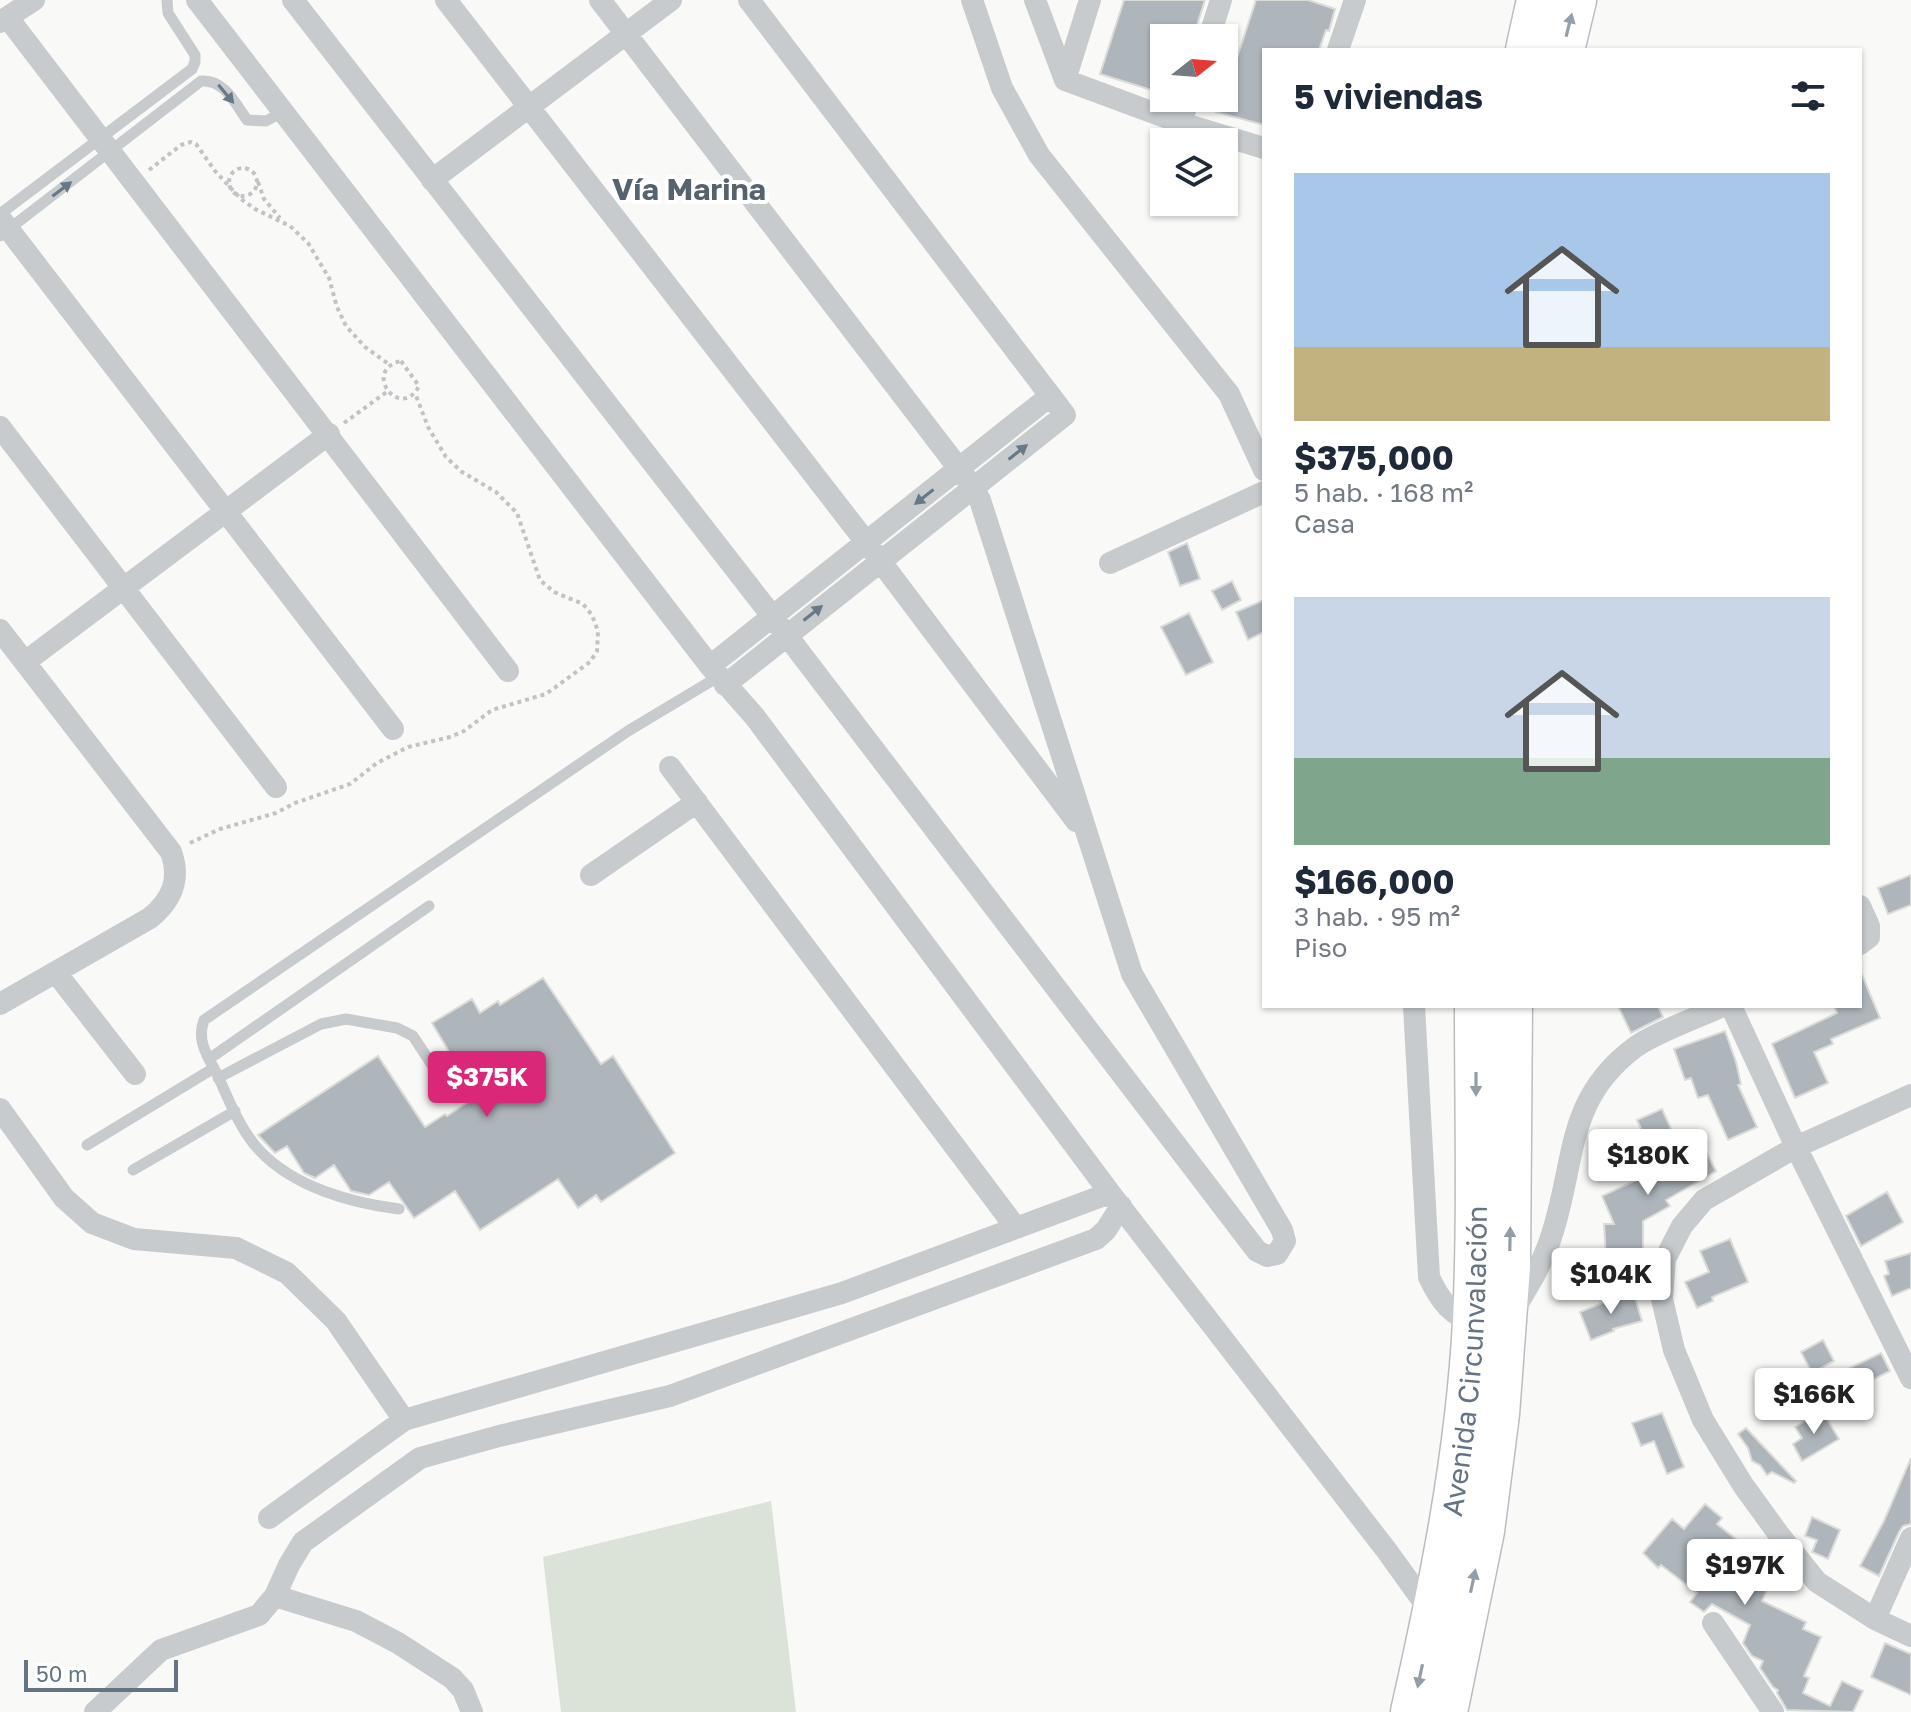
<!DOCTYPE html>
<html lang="es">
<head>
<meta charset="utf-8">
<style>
	body { margin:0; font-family:"Golos Text",sans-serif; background:#f2f2f3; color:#1f2937; height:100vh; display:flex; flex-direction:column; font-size:30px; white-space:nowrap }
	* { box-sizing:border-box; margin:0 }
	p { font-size:26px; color:#747a83 }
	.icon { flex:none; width:44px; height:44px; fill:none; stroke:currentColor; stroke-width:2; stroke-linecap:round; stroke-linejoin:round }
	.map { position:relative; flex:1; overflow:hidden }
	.panel { position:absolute; left:1262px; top:48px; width:600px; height:960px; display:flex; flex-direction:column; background:#fff; border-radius:0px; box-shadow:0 2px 6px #0004 }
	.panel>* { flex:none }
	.needle { width:52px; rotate:73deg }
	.controls { position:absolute; left:1150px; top:24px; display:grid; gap:16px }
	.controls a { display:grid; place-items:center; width:88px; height:88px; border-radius:0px; background:#fff; box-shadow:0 2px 6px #0004; font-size:40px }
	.scale { position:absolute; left:24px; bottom:20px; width:154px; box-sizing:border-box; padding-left:8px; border:4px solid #647483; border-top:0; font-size:22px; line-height:28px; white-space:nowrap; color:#647483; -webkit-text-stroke:6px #fff; paint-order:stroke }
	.price { position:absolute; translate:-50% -68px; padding:0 18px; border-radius:8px; background:#fff; color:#222; font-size:26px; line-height:52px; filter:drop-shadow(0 2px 4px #0008) }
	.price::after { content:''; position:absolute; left:50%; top:48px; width:24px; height:18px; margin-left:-12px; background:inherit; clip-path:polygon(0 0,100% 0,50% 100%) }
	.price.selected { background:#db2777; color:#fff }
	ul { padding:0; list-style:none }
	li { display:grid; align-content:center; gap:16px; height:424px; padding:0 32px }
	li span { display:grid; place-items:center; height:248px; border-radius:0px; color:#555 }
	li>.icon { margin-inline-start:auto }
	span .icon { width:144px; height:144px; fill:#fffc; stroke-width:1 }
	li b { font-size:34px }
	h2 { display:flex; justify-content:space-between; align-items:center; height:96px; padding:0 32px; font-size:34px }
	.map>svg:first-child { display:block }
	.green { fill:#dbe2d8 }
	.building { fill:#aeb6bc; stroke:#dbdbd9; stroke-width:2 }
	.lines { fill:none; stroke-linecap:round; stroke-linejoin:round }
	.highway-casing { stroke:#babdc0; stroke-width:45 }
	.path { stroke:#c1c3c5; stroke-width:4; stroke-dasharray:4 4; stroke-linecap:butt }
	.lane { stroke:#c7cbce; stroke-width:11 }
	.street { stroke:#c7cbce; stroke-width:22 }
	.highway { stroke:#fff; stroke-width:42 }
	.oneway { fill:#929ea8 }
	.oneway2 { fill:#697887 }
	.labels { text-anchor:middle; stroke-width:8; stroke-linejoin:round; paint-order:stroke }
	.street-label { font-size:28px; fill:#647483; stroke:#fff }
	.neighbourhood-label { font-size:30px; font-weight:bold; fill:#56626e; stroke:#fff }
</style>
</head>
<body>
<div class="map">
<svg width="1911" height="1712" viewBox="0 0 1911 1712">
	<rect width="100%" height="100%" fill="#f9f9f7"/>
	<!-- green -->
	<path class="green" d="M771 1501 796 1712H561L543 1557Z"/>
	<!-- building -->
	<path class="building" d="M1124 0H1205L1193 38H1164V94L1100 74Z
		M1256 0H1308L1335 9 1329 31 1326 30 1319 50H1264V125L1216 112 1220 98H1224L1228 72 1232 73Z
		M1187 543 1200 579 1180 586 1168 552Z
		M1232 581 1241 600 1222 610 1212 591Z
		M1264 600V632L1248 640 1236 612Z
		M1189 613 1213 662 1186 675 1161 627Z
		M1911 875V905L1888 914 1878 888Z
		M1860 970 1880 1018 1831 1039 1833 1044 1814 1052 1828 1083 1795 1098 1772 1044 1837 1013 1834 1006H1860Z
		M543 978 601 1064 613 1056 675 1153 601 1202 596 1195 578 1208 558 1179 480 1230 455 1191 414 1218 389 1182 369 1195 351 1191 334 1165 315 1178 304 1173 287 1146 275 1153 258 1135 378 1056 425 1127 445 1114 447 1116 480 1094 451 1055 432 1023 472 999 480 1013 498 1001 500 1005Z
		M1618 1006H1658L1663 1017 1631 1033Z
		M1725 1031 1736 1062 1741 1084 1738 1085 1757 1127 1728 1140 1708 1095 1698 1098 1691 1078 1685 1080 1674 1049Z
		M1662 1109 1682 1153 1701 1142 1716 1171 1666 1200 1670 1206 1643 1221V1250H1641L1639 1282 1600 1279 1601 1255 1606 1256 1604 1224H1614L1602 1196 1656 1171 1653 1166 1658 1164 1637 1120Z
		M1887 1192 1903 1222 1861 1246 1846 1216Z
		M1730 1239 1748 1282 1712 1297 1713 1301 1697 1308 1685 1282 1709 1272 1700 1251Z
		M1911 1253V1288L1892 1296 1884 1276 1889 1274 1885 1261Z
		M1633 1291 1642 1321 1613 1329 1614 1331 1591 1340 1580 1312Z
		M1823 1340 1834 1361 1812 1373 1801 1352Z
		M1881 1353 1890 1371 1840 1396 1831 1377Z
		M1822 1411 1839 1439 1802 1461 1793 1444 1802 1438 1795 1427Z
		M1662 1413 1684 1467 1667 1474 1654 1441 1641 1446 1632 1423Z
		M1746 1428 1796 1481 1794 1483 1772 1472 1767 1475 1760 1465 1752 1461 1748 1448 1738 1434Z
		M1911 1458V1524L1903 1526 1899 1532 1879 1576 1860 1566 1884 1521Z
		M1705 1504 1722 1518 1717 1524 1737 1540 1731 1547 1747 1560 1739 1570 1770 1582 1762 1601 1806 1622 1803 1629 1821 1637 1804 1676 1809 1678 1803 1693 1830 1706 1842 1681 1863 1691 1853 1712 1787 1710 1777 1693 1778 1690 1773 1687 1760 1668 1763 1661 1752 1656 1743 1643 1750 1625 1712 1604 1704 1612 1690 1602 1697 1593 1661 1565 1658 1568 1643 1553 1672 1519 1684 1529Z
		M1812 1517 1840 1530 1828 1559 1812 1552 1817 1540 1805 1536Z
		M1885 1643 1911 1654V1695L1871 1677Z"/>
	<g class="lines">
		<defs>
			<g id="highway">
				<path d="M1527 50 1538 0"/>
				<path d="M1563 50 1575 0"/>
				<path id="s1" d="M1412 1712C1441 1584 1467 1454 1474 1322 1479 1217 1476 1111 1476 1006"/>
				<path d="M1446 1712 1483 1531 1498 1414 1509 1267 1511 1006"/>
			</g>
		</defs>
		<!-- highway casing -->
		<use href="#highway" class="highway-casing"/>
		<!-- path -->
		<path class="path" d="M229 182a14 14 0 1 1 28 0a14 14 0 1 1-28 0Z
			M149 170 181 145 191 142 196 144 215 171 241 199 255 209 290 226 308 243 329 278 337 307 346 326 365 347 390 365
			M258 182 264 199 280 218
			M401 361 419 386C400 422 361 370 401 361Z
			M344 423 388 391
			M190 843 220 829 276 813 295 803 350 784 377 763 408 747 450 737 464 731 492 710 546 694 590 662 597 651 598 631 592 615 583 604 554 592 540 580 517 513 496 492 462 472 446 457 428 427 415 393"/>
		<!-- lane -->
		<path class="lane" d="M0 214 192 69 195 62V55L168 13 167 0
			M0 236 201 81C224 79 235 103 247 120L266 121 283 112
			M209 1059 429 906
			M218 1078 321 1024 346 1019 397 1028 413 1036 434 1068
			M87 1145 214 1068
			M133 1170 235 1111
			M399 1209C351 1203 294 1187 260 1151 241 1131 229 1101 218 1076 208 1057 196 1041 204 1020L628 731 718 677"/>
		<!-- street -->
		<path class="street" d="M197 0 710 666 755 717 1110 1193 1387 1551 1433 1615
			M293 0 772 616 1257 1251 1267 1256 1277 1254 1285 1241 1282 1230 1132 974 980 500 973 487 600 0
			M446 0 866 542 1076 821
			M972 0 1002 88 1039 155 1229 394 1264 470
			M1035 0 1065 80 1181 123 1264 148
			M8 18 508 671
			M0 22 34 0
			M1209 38 1221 0
			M1338 50 1355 0
			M1065 80 1090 0
			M1181 123 1189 98
			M432 180 671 0
			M0 218 393 729
			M0 427 276 787
			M1110 563 1264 492
			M0 630 171 852C181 880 172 900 150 918L0 1004
			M25 662 329 434
			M710 666 1050 396
			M725 685 1065 415 749 0
			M670 767 1016 1228
			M591 875 697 802
			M1860 906 1869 926V937L1860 944
			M57 974 135 1074
			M1414 1006 1429 1277C1439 1299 1452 1318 1478 1323
			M1731 1006 1796 1147 1911 1378
			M1911 1095 1796 1147 1704 1200 1682 1226 1665 1259 1662 1299 1674 1350 1703 1420 1743 1485 1780 1536 1817 1582 1875 1619 1911 1636
			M0 1109 64 1198 92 1223 134 1239 236 1248 287 1273 336 1321 404 1420
			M1513 1311C1528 1287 1544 1261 1552 1234 1576 1161 1565 1100 1634 1048 1654 1033 1699 1017 1723 1006
			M269 1518 404 1420 842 1293 1110 1193
			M275 1596 356 1621 398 1643 452 1678 463 1690 472 1712
			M1875 1619 1911 1538
			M1713 1623 1773 1712
			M95 1712 161 1650 259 1615 275 1596 289 1565 303 1542 420 1458 499 1436 670 1396 1096 1239 1106 1230 1121 1206"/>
		<!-- highway -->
		<use href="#highway" class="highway"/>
	</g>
	<!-- one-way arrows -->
	<defs><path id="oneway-solid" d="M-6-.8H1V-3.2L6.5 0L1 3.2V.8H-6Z" transform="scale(2)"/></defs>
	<g class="oneway">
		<use href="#oneway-solid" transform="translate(1569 25) rotate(-76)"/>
		<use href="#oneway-solid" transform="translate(1476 1084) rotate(90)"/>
		<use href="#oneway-solid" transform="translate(1510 1239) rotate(-89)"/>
		<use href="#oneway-solid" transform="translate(1473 1581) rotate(-78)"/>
		<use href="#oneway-solid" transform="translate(1420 1676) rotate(102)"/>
	</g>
	<g class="oneway2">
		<use href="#oneway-solid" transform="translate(226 94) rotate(50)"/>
		<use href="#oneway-solid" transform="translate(62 189) rotate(-37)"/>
		<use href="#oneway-solid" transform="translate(1018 452) rotate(-38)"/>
		<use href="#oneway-solid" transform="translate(924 497) rotate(142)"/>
		<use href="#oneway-solid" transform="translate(813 613) rotate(-38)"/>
	</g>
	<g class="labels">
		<!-- street labels -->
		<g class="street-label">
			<text dy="10" stroke="none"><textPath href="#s1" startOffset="356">Avenida Circunvalación</textPath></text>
		</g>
		<!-- neighbourhood labels -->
		<g class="neighbourhood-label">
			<text x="689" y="200">Vía Marina</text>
		</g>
	</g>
</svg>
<div class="controls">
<a><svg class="needle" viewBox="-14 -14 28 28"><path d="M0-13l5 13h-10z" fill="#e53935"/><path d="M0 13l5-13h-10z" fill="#747a83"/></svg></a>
<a><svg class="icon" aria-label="layers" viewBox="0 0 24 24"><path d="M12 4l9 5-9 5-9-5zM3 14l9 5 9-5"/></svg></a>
</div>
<div class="scale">50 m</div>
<b class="price selected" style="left:487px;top:1119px">$375K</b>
<b class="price" style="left:1648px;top:1197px">$180K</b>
<b class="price" style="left:1611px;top:1316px">$104K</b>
<b class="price" style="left:1814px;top:1436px">$166K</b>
<b class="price" style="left:1745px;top:1607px">$197K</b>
<section class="panel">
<h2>5 viviendas<svg class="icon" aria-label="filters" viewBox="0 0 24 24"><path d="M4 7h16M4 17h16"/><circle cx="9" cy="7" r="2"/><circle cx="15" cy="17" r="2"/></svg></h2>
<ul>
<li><span style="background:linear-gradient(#a9c7e8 70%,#c2b280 0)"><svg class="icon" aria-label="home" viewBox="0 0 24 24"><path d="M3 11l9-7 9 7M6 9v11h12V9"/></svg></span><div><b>$375,000</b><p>5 hab. · 168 m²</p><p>Casa</p></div></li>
<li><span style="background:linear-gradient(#c9d6e8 65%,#7fa58c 0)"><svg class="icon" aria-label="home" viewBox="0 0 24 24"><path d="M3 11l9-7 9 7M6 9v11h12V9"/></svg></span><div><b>$166,000</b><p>3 hab. · 95 m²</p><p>Piso</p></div></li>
</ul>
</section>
</div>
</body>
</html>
